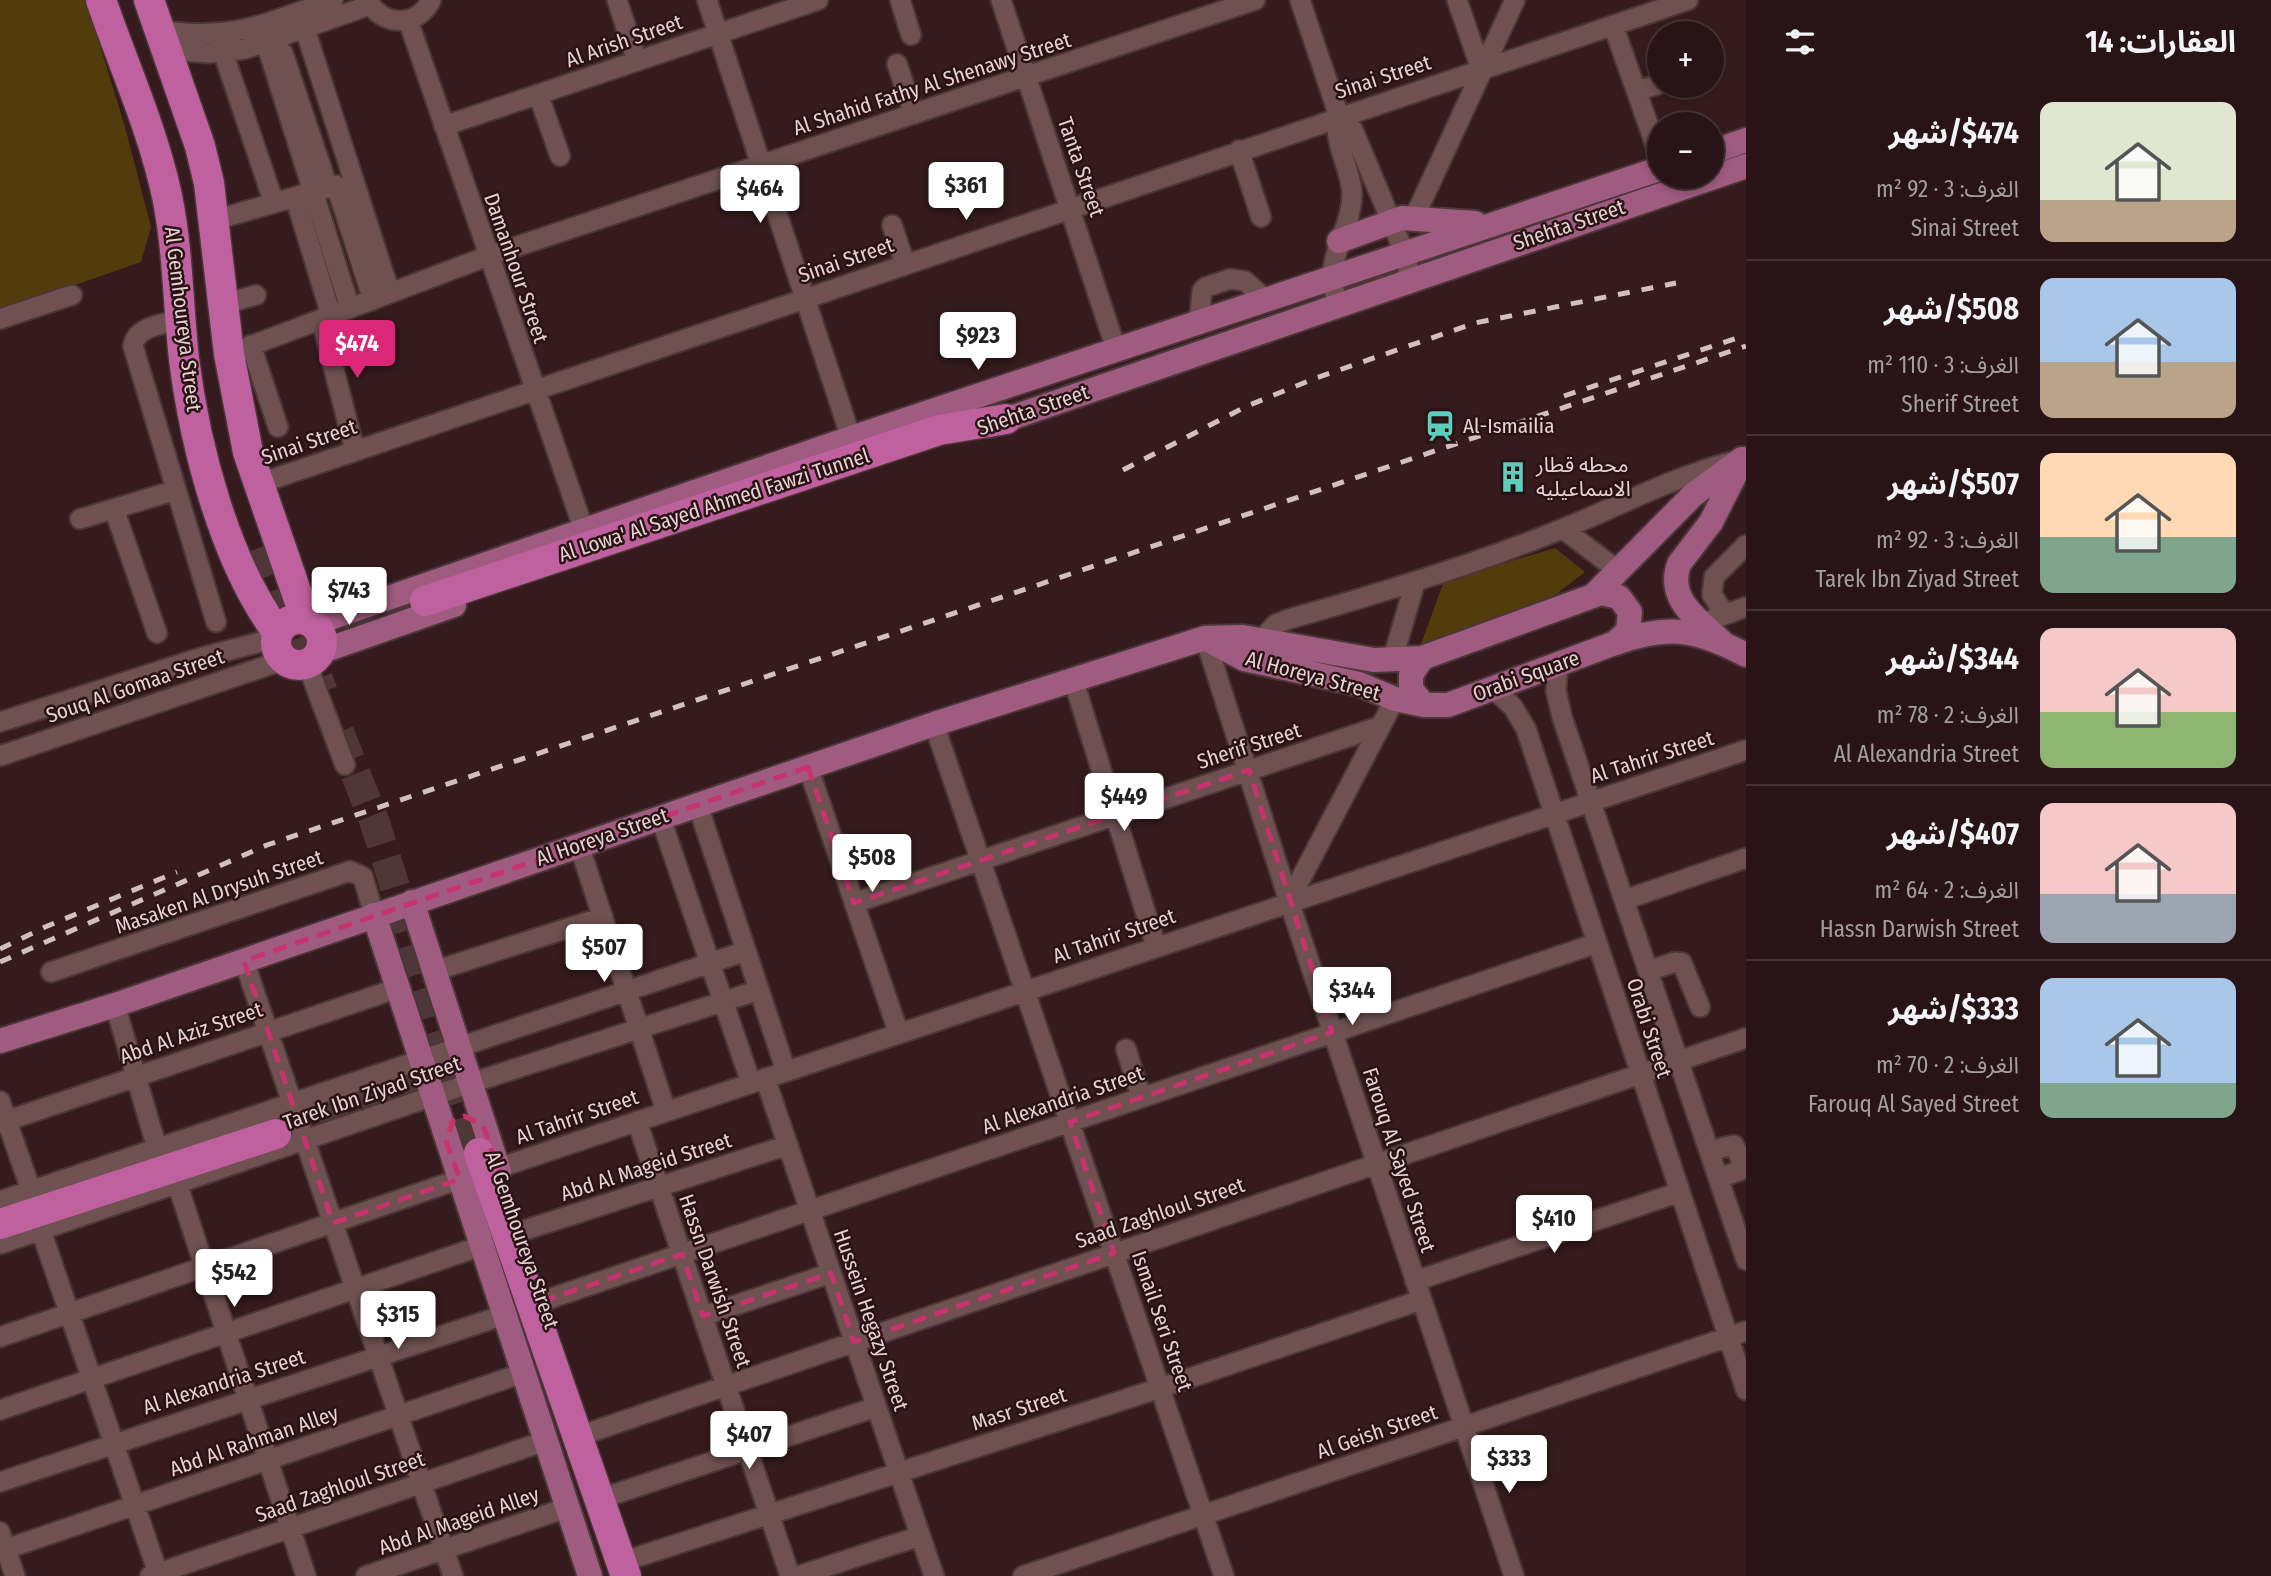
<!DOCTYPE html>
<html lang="ar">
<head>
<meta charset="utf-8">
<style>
	body { margin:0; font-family:"Fira Sans Condensed","Noto Sans Arabic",sans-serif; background:#301d1f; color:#f1f3f6; direction:rtl; height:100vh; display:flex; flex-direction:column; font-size:26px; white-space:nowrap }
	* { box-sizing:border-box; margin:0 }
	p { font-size:23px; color:#a59ea1 }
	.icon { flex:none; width:38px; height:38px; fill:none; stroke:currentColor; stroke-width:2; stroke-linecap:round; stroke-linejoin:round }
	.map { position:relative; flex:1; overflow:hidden; direction:ltr }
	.panel { display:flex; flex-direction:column; background:#281416; width:525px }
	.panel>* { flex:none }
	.fabs { position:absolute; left:1647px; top:21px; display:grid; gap:14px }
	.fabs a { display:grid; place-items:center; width:77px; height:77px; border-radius:50%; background:#281416; box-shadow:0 4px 10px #0003,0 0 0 2px #443335; font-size:35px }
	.price { position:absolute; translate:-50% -60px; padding:0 16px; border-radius:7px; background:#fff; color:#222; font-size:23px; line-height:46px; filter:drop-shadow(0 2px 4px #0008) }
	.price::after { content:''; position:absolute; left:50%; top:42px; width:21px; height:16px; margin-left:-10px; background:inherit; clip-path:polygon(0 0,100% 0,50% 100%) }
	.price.current { background:#db2777; color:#fff }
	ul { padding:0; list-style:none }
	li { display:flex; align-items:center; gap:21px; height:175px; padding:0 35px }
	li+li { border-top:2px solid #443335 }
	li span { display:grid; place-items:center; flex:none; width:196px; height:140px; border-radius:14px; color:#555 }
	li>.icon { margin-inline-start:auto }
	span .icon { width:84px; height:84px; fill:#fffc; stroke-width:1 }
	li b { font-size:30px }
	h2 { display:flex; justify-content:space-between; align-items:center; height:84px; padding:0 35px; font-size:30px }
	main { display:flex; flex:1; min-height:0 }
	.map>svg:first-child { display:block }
	.green { fill:#523c0b }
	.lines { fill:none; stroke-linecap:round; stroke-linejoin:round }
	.highway-tunnel { stroke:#4f3738; stroke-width:30; stroke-dasharray:30 15; stroke-linecap:butt }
	.minor-casing { stroke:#4b3638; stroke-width:23 }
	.major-casing { stroke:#4b3638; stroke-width:28 }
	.highway-casing { stroke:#4b3638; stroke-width:33 }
	.minor { stroke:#6f5152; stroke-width:19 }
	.major { stroke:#a05b80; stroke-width:24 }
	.highway { stroke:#c0619f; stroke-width:30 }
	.rail { stroke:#d2bfc0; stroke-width:5; stroke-dasharray:12 12; stroke-linecap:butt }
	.marked { fill:none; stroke:#c7346d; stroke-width:5; stroke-dasharray:14 9; stroke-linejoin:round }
	.labels { text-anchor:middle; stroke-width:5; stroke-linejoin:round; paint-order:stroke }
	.street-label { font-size:21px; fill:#e5d3d4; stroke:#2a1214 }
	.poi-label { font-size:21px; fill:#e5d3d4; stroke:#2a1214; text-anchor:start }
</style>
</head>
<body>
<main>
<section class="panel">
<h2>العقارات: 14<svg class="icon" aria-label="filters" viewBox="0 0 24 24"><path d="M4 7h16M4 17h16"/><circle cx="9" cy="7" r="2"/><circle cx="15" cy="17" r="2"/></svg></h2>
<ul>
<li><span style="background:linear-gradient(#dfe7d0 70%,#b9a48a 0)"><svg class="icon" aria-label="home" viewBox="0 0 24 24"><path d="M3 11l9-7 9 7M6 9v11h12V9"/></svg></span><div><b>$474/شهر</b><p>الغرف: 3 · 92 m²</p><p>Sinai Street</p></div></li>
<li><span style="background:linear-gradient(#a9c7e8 60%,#b9a48a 0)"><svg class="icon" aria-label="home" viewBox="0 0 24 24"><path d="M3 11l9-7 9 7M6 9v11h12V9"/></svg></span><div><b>$508/شهر</b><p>الغرف: 3 · 110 m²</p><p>Sherif Street</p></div></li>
<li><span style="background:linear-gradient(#ffd9b3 60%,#7fa58c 0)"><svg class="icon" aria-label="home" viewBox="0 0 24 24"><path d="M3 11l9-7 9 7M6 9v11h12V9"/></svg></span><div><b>$507/شهر</b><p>الغرف: 3 · 92 m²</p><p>Tarek Ibn Ziyad Street</p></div></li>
<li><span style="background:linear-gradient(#f6c9c9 60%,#8fb573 0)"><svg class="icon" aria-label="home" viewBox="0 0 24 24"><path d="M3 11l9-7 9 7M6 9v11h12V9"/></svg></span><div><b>$344/شهر</b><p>الغرف: 2 · 78 m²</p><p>Al Alexandria Street</p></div></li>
<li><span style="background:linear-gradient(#f6c9c9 65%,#9aa5b1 0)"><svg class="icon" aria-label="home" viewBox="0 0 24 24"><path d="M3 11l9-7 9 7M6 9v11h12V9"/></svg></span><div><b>$407/شهر</b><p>الغرف: 2 · 64 m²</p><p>Hassn Darwish Street</p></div></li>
<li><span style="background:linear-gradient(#a9c7e8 75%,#7fa58c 0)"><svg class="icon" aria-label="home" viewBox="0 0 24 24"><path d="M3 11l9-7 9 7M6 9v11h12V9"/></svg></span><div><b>$333/شهر</b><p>الغرف: 2 · 70 m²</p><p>Farouq Al Sayed Street</p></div></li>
</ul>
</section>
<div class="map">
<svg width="1746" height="1576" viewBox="0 0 1746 1576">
	<rect width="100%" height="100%" fill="#351b1d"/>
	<!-- green -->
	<path class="green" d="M0 0H86L125 127 151 227 141 262 0 311Z
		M1555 548 1585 572 1546 602 1421 644 1444 581Z"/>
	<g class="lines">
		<!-- highway-tunnel -->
		<path class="highway-tunnel" d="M253 550 280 622
			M285 595 323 692
			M308 654 335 632 425 601
			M339 732 374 820 479 1153
			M276 1134 414 1088 437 1074"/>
		<defs>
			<path id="minor" d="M368 0C381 27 418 28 431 0
				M617 0 637 61
				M707 0 851 438
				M900 0 911 35
				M1001 0 1116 349
				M1300 0 1339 116C1331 140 1352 169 1352 195 1351 235 1319 263 1339 304
				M1457 0 1481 69
				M408 20 584 530
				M1613 25 1659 155
				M305 29 390 293
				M160 30C232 42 266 23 333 0
				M266 43 350 308
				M167 50 209 53 245 49 370 5
				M223 52 274 203
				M283 53 328 188
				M897 64 914 114
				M1637 91 1659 84
				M538 94 560 156
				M1339 116 1353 130 1407 259 1409 280
				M444 126 818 0
				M1239 150 1261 217
				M336 185 373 300
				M295 197 331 315
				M1414 218 1515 0
				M215 220 326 188
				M892 225 905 264
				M224 304 256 295
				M0 319 72 295
				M321 319 355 451
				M180 320C164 324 136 326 133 346L216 622
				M1199 322 1202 291 1206 287 1230 279 1245 281 1266 300
				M251 345 278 427
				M229 354 488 256 1255 0
				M258 484 1688 0
				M114 509 157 633
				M80 519 176 490
				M1563 529 1616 569
				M1725 614 1712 595 1714 577 1746 545
				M1713 619 1746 607
				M1205 638 1289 901 1514 1576
				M1261 640 1276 624 1289 619C1382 593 1473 565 1562 529 1620 506 1674 476 1735 461
				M1392 661 1415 583
				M307 664 345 765
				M1558 664 1556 691 1562 717 1746 1260
				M1073 679 1156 946
				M1494 689 1513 707 1526 729 1746 1390
				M0 722 203 657 276 638
				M934 724 1224 1576
				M0 756 284 660
				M808 767 899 1034
				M697 803 786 1071
				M660 816 751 1083
				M579 845 666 1111
				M1624 900 1746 858
				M1289 901 1395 699
				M854 903 1381 726
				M244 961 453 1576
				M434 971 603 917
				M1648 971 1675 962 1682 963 1700 1007
				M51 972 350 871 363 877 374 915
				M115 1005 157 1148
				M1126 1049 1141 1097
				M765 1078 934 1576
				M0 1101 31 1190
				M637 1121 790 1576
				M0 1123 398 988
				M1709 1151 1734 1145 1742 1161 1739 1171 1718 1178
				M498 1168 1746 750
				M177 1183 306 1576
				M0 1201 746 951
				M41 1230 159 1576
				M519 1232 788 1145
				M0 1244 471 1083 759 990
				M1415 1281 1680 1192
				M543 1301 1597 943
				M703 1316 831 1273
				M0 1337 460 1179
				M0 1410 481 1246
				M588 1433 1746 1038
				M0 1482 504 1315
				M609 1496 876 1407
				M0 1532 15 1576
				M0 1551 523 1373
				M631 1559 1160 1388 1421 1300
				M150 1576 545 1441
				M366 1576 566 1508
				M798 1576 920 1536
				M1023 1576 1746 1331"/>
			<path id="major" d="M1712 152 1746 140
				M1339 241 1402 218 1475 223
				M990 425 1746 166
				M1601 593 1619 597 1630 612 1628 631 1615 643 1448 705H1424L1411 689V675L1422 658Z
				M1593 596 1693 495 1742 459
				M313 624 851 438 1659 169
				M1205 638 1244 659 1359 684 1395 699 1424 705
				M1616 643C1668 624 1697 629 1746 655
				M1723 643C1699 620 1666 600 1679 564L1711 522 1743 459
				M320 652 454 605
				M412 902 499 1171
				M374 915 590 1576
				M0 1041 115 1005 934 724 1205 638 1243 637 1374 660 1422 658"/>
			<path id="highway" d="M101 0C123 64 153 130 167 196 178 249 178 305 184 359 195 447 225 562 278 633
				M149 0 200 146 209 183 229 354 248 452 306 620
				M425 601 939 430 1006 419
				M276 642a23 23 0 1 1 46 0a23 23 0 1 1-46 0Z
				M479 1153 626 1576
				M0 1224 276 1134"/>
		</defs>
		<!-- minor casing -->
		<use href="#minor" class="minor-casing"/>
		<!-- major casing -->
		<use href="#major" class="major-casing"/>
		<!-- highway casing -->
		<use href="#highway" class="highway-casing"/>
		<!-- minor -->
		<use href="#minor" class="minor"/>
		<!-- major -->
		<use href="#major" class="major"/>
		<!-- highway -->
		<use href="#highway" class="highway"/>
		<!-- rail -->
		<path class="rail" d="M1564 396 1746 335
			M1123 470 1247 406 1316 378 1475 323 1676 283
			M0 949 45 927 177 872
			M0 962 267 845 1746 346"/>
	</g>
	<!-- marked area -->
	<path class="marked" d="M808 767 854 903 1249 770 1332 1032 1070 1122 1114 1253 854 1342 831 1273 703 1316 682 1254 543 1301 483 1125 464 1116 453 1121 446 1141 460 1179 333 1223 244 961Z"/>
	<!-- icons -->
	<defs>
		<symbol id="station-bare" viewBox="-9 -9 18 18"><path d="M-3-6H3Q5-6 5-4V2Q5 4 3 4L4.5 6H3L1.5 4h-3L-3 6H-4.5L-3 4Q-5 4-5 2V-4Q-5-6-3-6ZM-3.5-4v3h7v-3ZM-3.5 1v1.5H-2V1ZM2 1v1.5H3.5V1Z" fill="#5bcebc" stroke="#2a1214" stroke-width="2.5" paint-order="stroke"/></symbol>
		<symbol id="building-bare" viewBox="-9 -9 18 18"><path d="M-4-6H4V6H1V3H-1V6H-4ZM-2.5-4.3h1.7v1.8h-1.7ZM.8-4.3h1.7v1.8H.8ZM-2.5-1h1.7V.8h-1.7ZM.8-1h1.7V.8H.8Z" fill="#5bcebc" stroke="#2a1214" stroke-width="2.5" paint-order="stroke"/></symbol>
	</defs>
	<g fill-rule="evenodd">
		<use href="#station-bare" x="1418" y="404" width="44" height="44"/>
		<use href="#building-bare" x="1491" y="455" width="44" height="44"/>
	</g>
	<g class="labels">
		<!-- street labels -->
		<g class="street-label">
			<text transform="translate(624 41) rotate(-19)" y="7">Al Arish Street</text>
			<text transform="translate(1383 77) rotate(-18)" y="7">Sinai Street</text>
			<text transform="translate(932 84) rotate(-18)" y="7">Al Shahid Fathy Al Shenawy Street</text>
			<text transform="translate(1081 167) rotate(71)" y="7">Tanta Street</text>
			<text transform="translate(1569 225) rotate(-19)" y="7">Shehta Street</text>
			<text transform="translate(846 260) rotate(-19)" y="7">Sinai Street</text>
			<text transform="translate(516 268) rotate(71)" y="7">Damanhour Street</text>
			<text transform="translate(183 319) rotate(83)" y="7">Al Gemhoureya Street</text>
			<text transform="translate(1033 410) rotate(-19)" y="7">Shehta Street</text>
			<text transform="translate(309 442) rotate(-19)" y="7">Sinai Street</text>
			<text transform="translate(714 505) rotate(-18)" y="7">Al Lowa' Al Sayed Ahmed Fawzi Tunnel</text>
			<text transform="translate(1313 676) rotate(15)" y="7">Al Horeya Street</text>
			<text transform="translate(1526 676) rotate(-20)" y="7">Orabi Square</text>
			<text transform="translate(135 686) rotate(-19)" y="7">Souq Al Gomaa Street</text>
			<text transform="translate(1249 746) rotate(-18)" y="7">Sherif Street</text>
			<text transform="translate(1652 757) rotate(-18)" y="7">Al Tahrir Street</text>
			<text transform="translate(602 837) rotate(-19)" y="7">Al Horeya Street</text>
			<text transform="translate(219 892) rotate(-19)" y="7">Masaken Al Drysuh Street</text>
			<text transform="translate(1114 936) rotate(-19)" y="7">Al Tahrir Street</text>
			<text transform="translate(1649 1028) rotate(72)" y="7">Orabi Street</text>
			<text transform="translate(191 1033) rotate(-19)" y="7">Abd Al Aziz Street</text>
			<text transform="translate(372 1093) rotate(-19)" y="7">Tarek Ibn Ziyad Street</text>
			<text transform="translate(1063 1100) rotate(-19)" y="7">Al Alexandria Street</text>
			<text transform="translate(577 1117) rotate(-19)" y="7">Al Tahrir Street</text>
			<text transform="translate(1399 1160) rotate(72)" y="7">Farouq Al Sayed Street</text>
			<text transform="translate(646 1167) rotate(-18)" y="7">Abd Al Mageid Street</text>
			<text transform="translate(1160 1213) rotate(-19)" y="7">Saad Zaghloul Street</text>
			<text transform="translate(522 1240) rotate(71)" y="7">Al Gemhoureya Street</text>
			<text transform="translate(715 1281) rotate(71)" y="7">Hassn Darwish Street</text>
			<text transform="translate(871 1320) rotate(71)" y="7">Hussein Hegazy Street</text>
			<text transform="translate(1162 1321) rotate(71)" y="7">Ismail Seri Street</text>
			<text transform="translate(224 1382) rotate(-18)" y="7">Al Alexandria Street</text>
			<text transform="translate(1019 1409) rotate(-18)" y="7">Masr Street</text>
			<text transform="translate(1377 1432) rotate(-19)" y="7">Al Geish Street</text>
			<text transform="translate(254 1441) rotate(-19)" y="7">Abd Al Rahman Alley</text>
			<text transform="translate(340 1487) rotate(-19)" y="7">Saad Zaghloul Street</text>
			<text transform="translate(459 1521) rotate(-19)" y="7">Abd Al Mageid Alley</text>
		</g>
		<!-- poi labels -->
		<g class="poi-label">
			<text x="1463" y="433">Al-Ismailia</text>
			<text x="1536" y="472">محطه قطار<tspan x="1536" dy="24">الاسماعيليه</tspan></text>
		</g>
	</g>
</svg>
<div class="fabs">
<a>+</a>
<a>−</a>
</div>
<b class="price" style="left:966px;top:222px">$361</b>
<b class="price" style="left:760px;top:225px">$464</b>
<b class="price" style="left:978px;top:372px">$923</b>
<b class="price current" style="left:357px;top:380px">$474</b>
<b class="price" style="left:349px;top:627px">$743</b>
<b class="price" style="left:1124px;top:833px">$449</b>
<b class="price" style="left:872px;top:894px">$508</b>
<b class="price" style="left:604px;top:984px">$507</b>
<b class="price" style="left:1352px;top:1027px">$344</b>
<b class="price" style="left:1554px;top:1255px">$410</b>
<b class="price" style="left:234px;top:1309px">$542</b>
<b class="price" style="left:398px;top:1351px">$315</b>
<b class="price" style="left:749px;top:1471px">$407</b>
<b class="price" style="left:1509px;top:1495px">$333</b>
</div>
</main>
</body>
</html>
